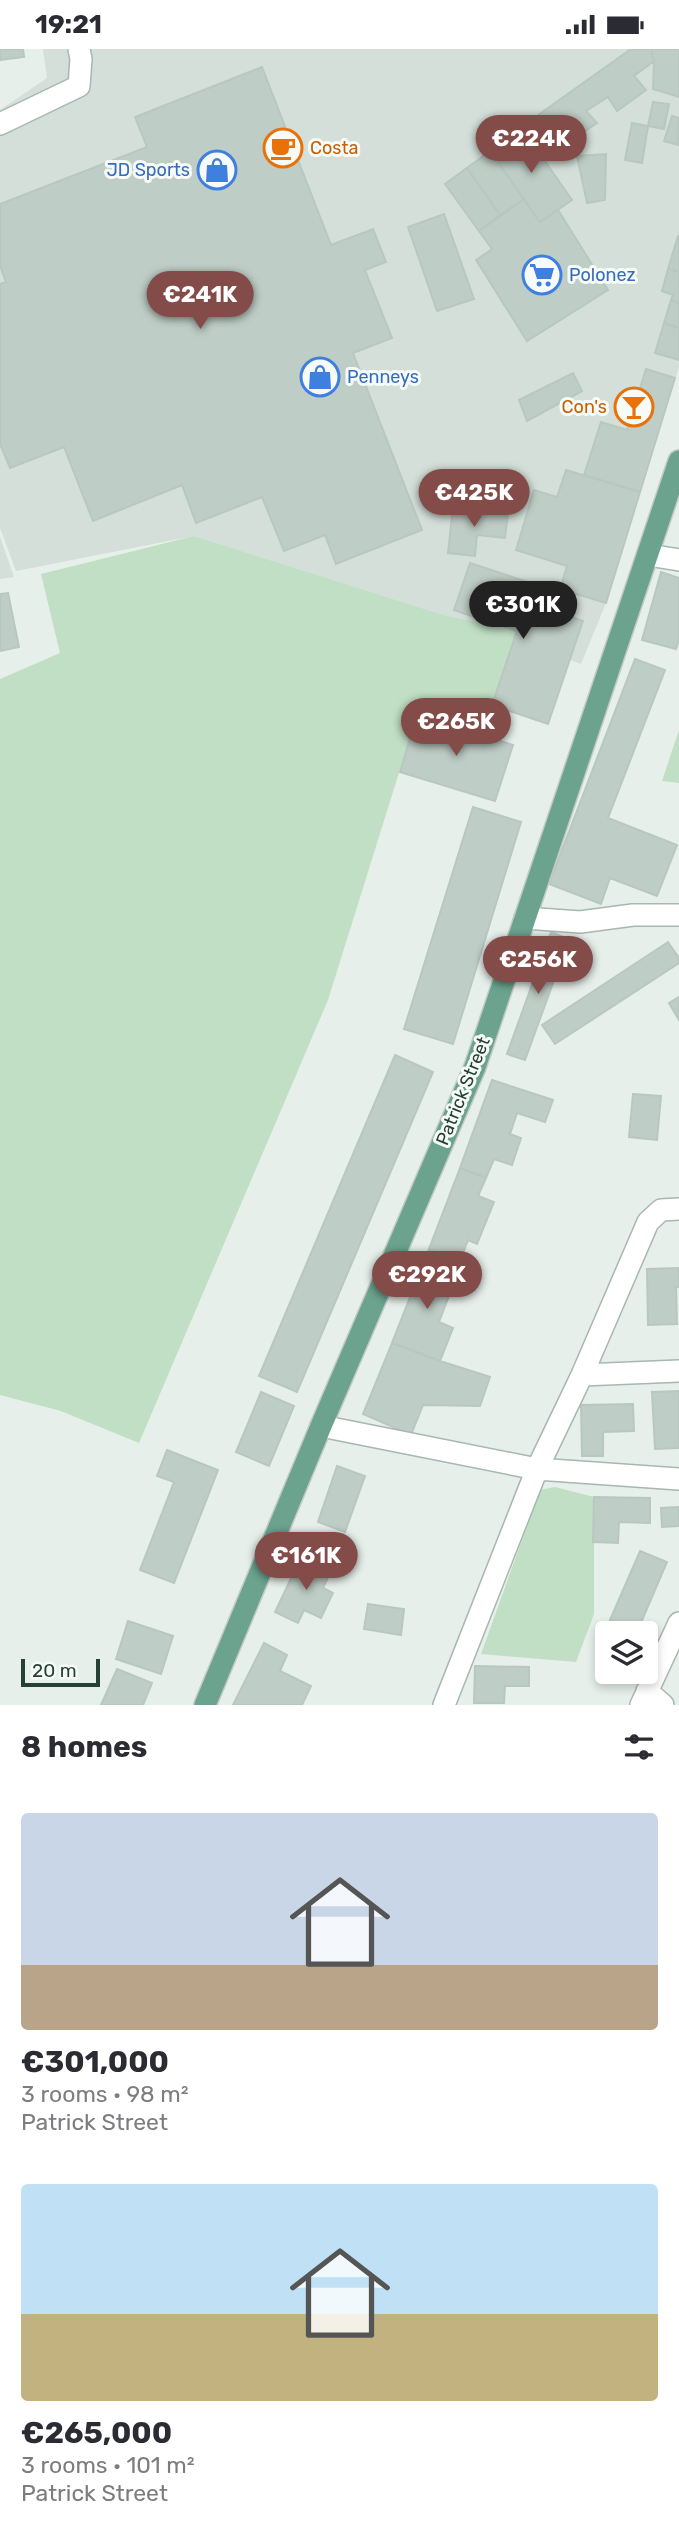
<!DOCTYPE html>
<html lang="en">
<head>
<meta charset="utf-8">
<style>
	body { margin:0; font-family:Rubik,sans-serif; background:#f7f7f7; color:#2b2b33; height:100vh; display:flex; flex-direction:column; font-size:26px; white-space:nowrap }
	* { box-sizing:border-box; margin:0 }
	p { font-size:23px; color:#7c7c81 }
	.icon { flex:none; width:38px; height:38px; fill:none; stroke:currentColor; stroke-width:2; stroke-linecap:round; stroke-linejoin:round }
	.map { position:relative; height:1656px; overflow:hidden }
	.panel { display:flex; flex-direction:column; background:#fff; flex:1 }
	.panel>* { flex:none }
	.buttons { position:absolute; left:595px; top:1572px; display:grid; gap:14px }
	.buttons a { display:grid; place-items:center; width:63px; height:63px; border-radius:7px; background:#fff; box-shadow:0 4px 10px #0003; font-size:35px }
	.scale { position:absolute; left:21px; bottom:18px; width:79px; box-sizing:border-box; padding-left:7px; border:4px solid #254136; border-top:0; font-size:19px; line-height:24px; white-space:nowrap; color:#254136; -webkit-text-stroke:5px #f7fbf8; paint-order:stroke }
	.price { position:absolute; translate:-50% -60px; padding:0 16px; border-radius:24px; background:#844c49; color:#fff; font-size:23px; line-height:46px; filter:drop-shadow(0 2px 4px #0008) }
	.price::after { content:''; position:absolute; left:50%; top:42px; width:21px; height:16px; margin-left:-10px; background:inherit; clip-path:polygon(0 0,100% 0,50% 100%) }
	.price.current { background:#222; color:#fff }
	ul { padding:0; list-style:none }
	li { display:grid; align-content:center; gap:14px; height:371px; padding:0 21px }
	li span { display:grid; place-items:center; height:217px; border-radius:7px; color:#555 }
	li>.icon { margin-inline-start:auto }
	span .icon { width:126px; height:126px; fill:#fffc; stroke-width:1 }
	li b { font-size:30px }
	h2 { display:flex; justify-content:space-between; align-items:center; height:84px; padding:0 21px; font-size:30px }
	.status { display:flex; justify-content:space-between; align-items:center; height:49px; padding:0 35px; background:#fff; direction:ltr }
	.status svg { height:19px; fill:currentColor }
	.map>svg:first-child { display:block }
	.built { fill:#d4dfd9 }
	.green { fill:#c0dfc4 }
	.building { fill:#becdc5; stroke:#b8c8c0; stroke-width:2 }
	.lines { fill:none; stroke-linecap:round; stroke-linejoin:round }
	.minor-casing { stroke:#a8b7b0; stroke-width:24 }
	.major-casing { stroke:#c2cac7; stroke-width:24 }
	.minor { stroke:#fff; stroke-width:21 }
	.major { stroke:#6ba38e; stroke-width:21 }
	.labels { text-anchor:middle; stroke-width:6; stroke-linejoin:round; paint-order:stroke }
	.food-label { font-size:18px; fill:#c56008; stroke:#f7fbf8; text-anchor:start }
	.shop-label { font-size:18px; fill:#366cbe; stroke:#f7fbf8; text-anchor:start }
	.street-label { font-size:18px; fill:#254136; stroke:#f7fbf8 }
</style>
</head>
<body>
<div class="status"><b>19:21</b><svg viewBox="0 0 49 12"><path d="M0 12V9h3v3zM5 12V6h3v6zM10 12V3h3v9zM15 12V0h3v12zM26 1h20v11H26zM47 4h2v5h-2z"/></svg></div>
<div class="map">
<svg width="679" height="1656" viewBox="0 0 679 1656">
	<rect width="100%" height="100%" fill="#e6efea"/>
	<!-- built -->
	<path class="built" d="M43 0H679V318L606 554 581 615 447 567 194 487 16 522 0 479V61L47 29Z
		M0 488 14 528 0 530Z"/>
	<!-- green -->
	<path class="green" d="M194 487 447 567 517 582 492 656 417 666 328 951 139 1394 61 1362 0 1346V630L60 604 41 525Z
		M679 681V734L662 732Z
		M555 1438 594 1448V1565L576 1613 481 1605 540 1441Z"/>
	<!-- building -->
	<path class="building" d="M0 0H23L24 8 0 11Z
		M631 0H651L654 12 634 27 646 41 617 62 608 48 586 62 597 74 560 99 549 82 540 91 527 74Z
		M651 0H679V48L653 40 654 12Z
		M262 18 331 196 373 180 386 213 365 221 392 289 353 304 422 481 336 515 325 486 284 502 262 448 196 474 182 436 93 472 64 398 10 419 0 395V235L6 233 0 217V155L147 98 135 68Z
		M653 53 669 55 664 80 648 77Z
		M672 67 679 69 678 96 664 92Z
		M632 74 648 77 642 114 625 111Z
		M522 79 572 151 540 173 490 102Z
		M490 102 524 150 500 166 467 119Z
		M606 105 605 151 587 154 577 107Z
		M467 119 500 166 479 182 445 135Z
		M524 150 540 173 558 161 608 241 527 292 476 211 492 200 479 182Z
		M444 165 474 250 437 262 408 178Z
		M678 187H679V223L668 220Z
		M668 220 679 223V254L671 251 673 246 662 242Z
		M671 251 679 254V279L664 274Z
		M664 274 679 279V311L655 304Z
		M646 320 675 329 640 443 584 426 601 373 627 381Z
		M573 324 582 342 527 372 519 351Z
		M566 421 640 443 606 554 560 540 567 517 516 501 534 441 557 448Z
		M453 458 508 464 505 489 477 486 475 507 448 504Z
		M470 514 534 535 527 553 583 572 548 675 492 656 517 582 454 561Z
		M661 523 679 529V591L676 600 642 591Z
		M8 544 19 598 0 602V545Z
		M635 610 665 621 608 769 677 796 657 847 610 829 601 855 549 835Z
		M417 666 513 696 495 752 400 723Z
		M473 758 521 773 453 995 404 980Z
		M551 883 569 890 525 1011 507 1005Z
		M668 893 679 909V914L555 995 542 976Z
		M679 948V971L669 954Z
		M395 1006 433 1023 297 1343 259 1327Z
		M492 1031 553 1051 545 1073 517 1064 510 1085 521 1089 512 1116 494 1110 486 1129 460 1119Z
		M633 1045 661 1047 657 1091 629 1088Z
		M460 1119 486 1129 478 1147 494 1153 477 1195 468 1191 460 1212 429 1200Z
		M429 1200 446 1207 439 1225 455 1231 439 1273 453 1279 440 1312 392 1294Z
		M679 1219V1238H676L677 1275 648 1276 647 1220Z
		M392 1294 440 1312 490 1328 480 1357 423 1356 411 1386 363 1365Z
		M679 1342V1399L655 1400 652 1343Z
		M261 1343 294 1357 269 1417 236 1403Z
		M633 1355 634 1382 603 1383V1407H582L581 1356Z
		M167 1401 218 1421 174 1534 140 1521 174 1433 157 1427Z
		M337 1417 365 1427 345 1483 318 1473Z
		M594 1448 650 1449V1474L619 1473 618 1494 593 1493Z
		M679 1458V1477L662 1478 661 1459Z
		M640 1502 667 1513 637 1583 610 1571Z
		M301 1508 331 1522 323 1539 333 1544 321 1569 304 1561 298 1574 275 1563Z
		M368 1555 404 1560 401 1586 364 1580Z
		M128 1572 173 1587 161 1625 116 1610Z
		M264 1594 287 1606 280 1622 311 1637 302 1656H233Z
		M475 1617 529 1618V1637H505L504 1654H474Z
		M117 1620 152 1634 143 1656H101Z"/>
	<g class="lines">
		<defs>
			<path id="minor" d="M0 75 79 37 81 10 79 0
				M648 506 679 511
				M525 869 580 873 633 866H679
				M582 1326 679 1322
				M321 1377 537 1420 679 1430
				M647 1642 663 1656
				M444 1656 537 1420 582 1326 648 1173 661 1161 679 1160
				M641 1656 679 1574"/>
			<path id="major" d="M205 1656 321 1377 475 1018 679 412"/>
		</defs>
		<!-- minor casing -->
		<use href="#minor" class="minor-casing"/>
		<!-- major casing -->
		<use href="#major" class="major-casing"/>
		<!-- minor -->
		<use href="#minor" class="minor"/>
		<!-- major -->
		<use href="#major" class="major"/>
	</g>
	<!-- icons -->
	<defs>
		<symbol id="cafe-ring" viewBox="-11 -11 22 22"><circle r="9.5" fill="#f7fbf8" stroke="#e8710a" stroke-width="1.5"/><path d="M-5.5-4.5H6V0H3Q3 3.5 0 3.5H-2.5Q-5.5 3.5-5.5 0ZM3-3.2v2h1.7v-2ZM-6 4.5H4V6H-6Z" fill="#e8710a"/></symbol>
		<symbol id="shop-ring" viewBox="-11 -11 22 22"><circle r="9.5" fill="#f7fbf8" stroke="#3f7fe0" stroke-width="1.5"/><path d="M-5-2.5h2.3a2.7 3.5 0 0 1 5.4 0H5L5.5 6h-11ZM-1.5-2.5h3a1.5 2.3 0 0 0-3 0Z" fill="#3f7fe0"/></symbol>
		<symbol id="supermarket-ring" viewBox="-11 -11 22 22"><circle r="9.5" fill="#f7fbf8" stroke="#3f7fe0" stroke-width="1.5"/><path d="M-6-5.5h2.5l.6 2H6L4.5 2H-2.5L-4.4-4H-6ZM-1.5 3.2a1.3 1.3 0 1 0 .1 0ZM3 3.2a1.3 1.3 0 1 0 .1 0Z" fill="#3f7fe0"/></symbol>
		<symbol id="bar-ring" viewBox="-11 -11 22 22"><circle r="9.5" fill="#f7fbf8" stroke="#e8710a" stroke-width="1.5"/><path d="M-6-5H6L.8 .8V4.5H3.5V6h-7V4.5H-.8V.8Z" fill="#e8710a"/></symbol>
	</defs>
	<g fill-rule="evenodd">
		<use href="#cafe-ring" x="261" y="77" width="44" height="44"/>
		<use href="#shop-ring" x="195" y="99" width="44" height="44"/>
		<use href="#supermarket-ring" x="520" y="204" width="44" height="44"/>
		<use href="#shop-ring" x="298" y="306" width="44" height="44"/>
		<use href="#bar-ring" x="612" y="336" width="44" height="44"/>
	</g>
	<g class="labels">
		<!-- food labels -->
		<g class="food-label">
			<text x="310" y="105">Costa</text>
			<text x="607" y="364" text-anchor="end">Con's</text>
		</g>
		<!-- shop labels -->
		<g class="shop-label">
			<text x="190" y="127" text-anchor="end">JD Sports</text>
			<text x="569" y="232">Polonez</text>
			<text x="347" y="334">Penneys</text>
		</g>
		<!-- street labels -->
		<g class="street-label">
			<text transform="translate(463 1042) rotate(-68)" y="6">Patrick Street</text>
		</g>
	</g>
</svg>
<div class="buttons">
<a><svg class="icon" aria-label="layers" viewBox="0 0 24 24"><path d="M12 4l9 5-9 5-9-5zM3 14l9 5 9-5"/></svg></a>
</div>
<div class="scale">20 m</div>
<b class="price" style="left:531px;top:126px">€224K</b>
<b class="price" style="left:200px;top:282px">€241K</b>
<b class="price" style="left:474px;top:480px">€425K</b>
<b class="price current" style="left:523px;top:592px">€301K</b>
<b class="price" style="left:456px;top:709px">€265K</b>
<b class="price" style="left:538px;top:947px">€256K</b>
<b class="price" style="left:427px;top:1262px">€292K</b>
<b class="price" style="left:306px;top:1543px">€161K</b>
</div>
<section class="panel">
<h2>8 homes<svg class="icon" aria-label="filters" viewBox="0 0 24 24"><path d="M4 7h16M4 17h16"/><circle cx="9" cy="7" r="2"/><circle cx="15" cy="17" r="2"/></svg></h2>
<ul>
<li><span style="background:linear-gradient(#c9d6e8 70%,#b9a48a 0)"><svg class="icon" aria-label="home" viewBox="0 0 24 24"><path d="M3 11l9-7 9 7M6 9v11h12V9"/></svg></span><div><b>€301,000</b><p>3 rooms · 98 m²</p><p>Patrick Street</p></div></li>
<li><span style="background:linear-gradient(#bfe0f5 60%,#c2b280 0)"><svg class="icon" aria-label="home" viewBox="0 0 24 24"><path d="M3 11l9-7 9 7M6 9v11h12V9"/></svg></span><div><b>€265,000</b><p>3 rooms · 101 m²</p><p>Patrick Street</p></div></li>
</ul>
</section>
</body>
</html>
